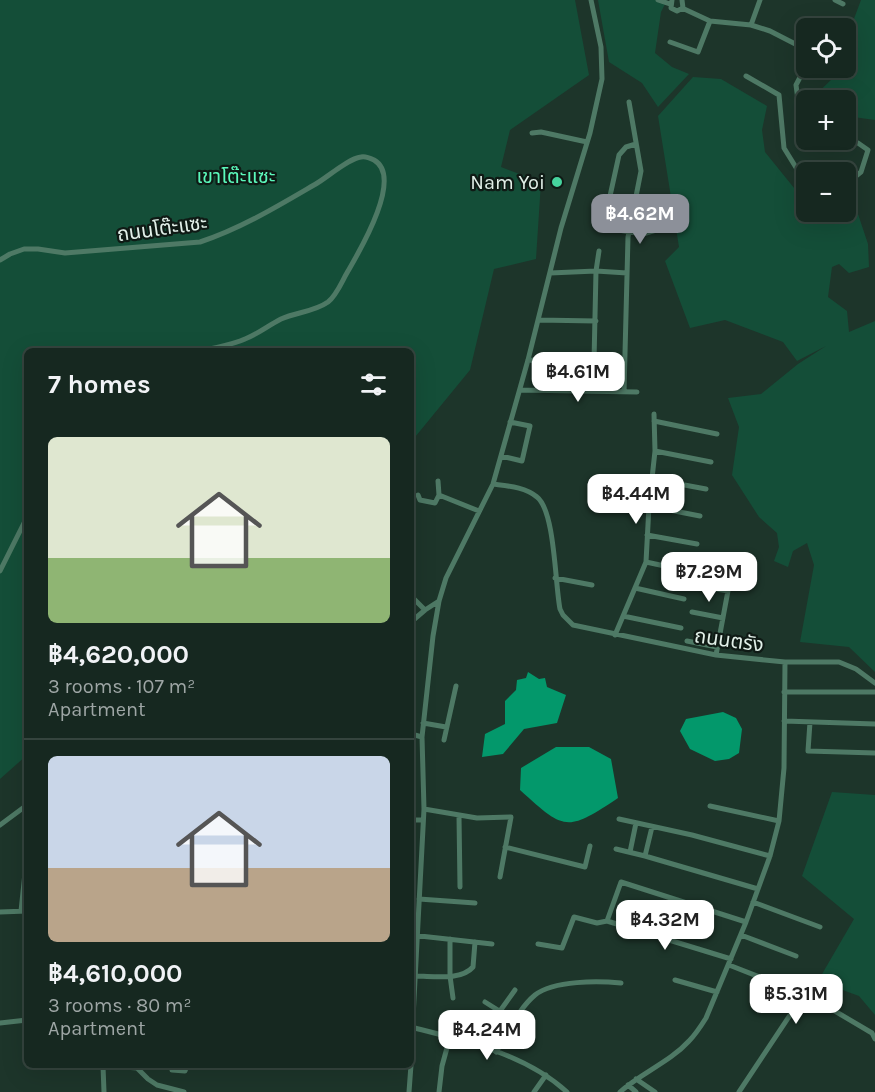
<!DOCTYPE html>
<html lang="en">
<head>
<meta charset="utf-8">
<style>
	body { margin:0; font-family:Karla,"Noto Sans Thai",sans-serif; background:#23342d; color:#f1f3f6; height:100vh; display:flex; flex-direction:column; font-size:22px; white-space:nowrap }
	* { box-sizing:border-box; margin:0 }
	p { font-size:20px; color:#9ea6a5 }
	.icon { flex:none; width:33px; height:33px; fill:none; stroke:currentColor; stroke-width:2; stroke-linecap:round; stroke-linejoin:round }
	.map { position:relative; flex:1; overflow:hidden }
	.side { position:absolute; left:24px; top:348px; width:390px; height:720px; display:flex; flex-direction:column; background:#162820; border-radius:9px; box-shadow:0 6px 24px #0002,0 0 0 2px #35443e }
	.side>* { flex:none }
	.tools { position:absolute; left:796px; top:18px; display:grid; gap:12px }
	.tools a { display:grid; place-items:center; width:60px; height:60px; border-radius:9px; background:#162820; box-shadow:0 6px 24px #0002,0 0 0 2px #35443e; font-size:30px }
	.price { position:absolute; translate:-50% -51px; padding:0 14px; border-radius:12px; background:#fff; color:#222; font-size:20px; line-height:39px; filter:drop-shadow(0 2px 3px #0008) }
	.price::after { content:''; position:absolute; left:50%; top:36px; width:18px; height:14px; margin-left:-9px; background:inherit; clip-path:polygon(0 0,100% 0,50% 100%) }
	.price.active { background:#8c9099; color:#fff }
	ul { padding:0; list-style:none }
	li { display:grid; align-content:center; gap:12px; height:318px; padding:0 24px }
	li+li { border-top:2px solid #35443e }
	li span { display:grid; place-items:center; height:186px; border-radius:9px; color:#555 }
	li>.icon { margin-inline-start:auto }
	span .icon { width:108px; height:108px; fill:#fffc; stroke-width:1 }
	li b { font-size:26px }
	h2 { display:flex; justify-content:space-between; align-items:center; height:72px; padding:0 24px; font-size:26px }
	.map>svg:first-child { display:block }
	.green { fill:#144e38 }
	.water { fill:#03986b }
	.lines { fill:none; stroke-linecap:round; stroke-linejoin:round }
	.minor { stroke:#4e7965; stroke-width:5 }
	.poi-dot { fill:#46d49e; stroke:#0f1a15; stroke-width:2 }
	.labels { text-anchor:middle; stroke-width:4.5; stroke-linejoin:round; paint-order:stroke }
	.park-label { font-size:20px; fill:#5bf9bb; stroke:#0f1a15 }
	.poi-label { font-size:20px; fill:#e1efe8; stroke:#0f1a15; text-anchor:end }
	.street-label { font-size:20px; fill:#e1efe8; stroke:#0f1a15 }
</style>
</head>
<body>
<div class="map">
<svg width="875" height="1092" viewBox="0 0 875 1092">
	<rect width="100%" height="100%" fill="#1d352a"/>
	<!-- green -->
	<path class="green" d="M0 0H575L589 75 510 130 501 167 541 182 536 259 494 269 470 370 411 442V351H27V755L0 779Z
		M598 0H667L661 12 655 53 672 67 689 74 658 107 642 83 609 62Z
		M861 0H875V120L846 116V100H810L831 80 835 68H846V40Z
		M693 77 721 79 767 106 762 130 765 152 807 204V212H846V209L857 211 868 244 869 267 849 273 839 264 832 267 828 297 847 311 849 332 875 321V672L849 647 800 642 814 565 807 543 793 551 788 567 774 561 779 547 777 533 759 517 732 475 739 427 728 398 761 394 798 364 826 346 797 361 783 342 725 320 690 328 665 261 679 247 658 116Z
		M832 792 875 795V1015L859 996 818 981 854 919 802 876Z"/>
	<!-- water -->
	<path class="water" d="M528 672 539 679 545 678 547 687 566 695 557 723 524 729 503 754 482 757 485 734 505 724V701L516 690 517 680 526 678Z
		M723 712 736 718 742 729 739 753 729 759 715 761 690 749 680 731 686 719Z
		M556 747H589L611 759 618 798C567 832 565 831 520 790L521 768Z"/>
	<g class="lines">
		<!-- minor -->
		<path class="minor" d="M658 0 670 4
			M672 0 671 8 677 11 683 8 682 0
			M835 0 843 4
			M682 8 710 21 751 25 770 31 807 50
			M751 25 760 0
			M670 42 698 52 710 21
			M807 64 796 85 801 123 807 130
			M746 76 779 95 784 148 800 174 807 176
			M532 133 541 132 587 142
			M828 140 858 143 868 150 861 172 846 184
			M606 228 643 234 656 230 648 201H636L610 196 619 155 626 147 636 144
			M0 260 10 254 24 249H38L65 253 200 242C240 229 278 206 314 185 327 178 347 159 361 157 365 156 370 158 374 160 404 177 359 252 348 271 342 281 337 295 328 302 314 312 296 312 281 319 269 325 258 334 245 339 232 345 216 347 202 351
			M550 273 596 271 627 273
			M538 320 596 321
			M528 360 623 363
			M594 361 596 271 599 251
			M520 390 637 392
			M624 392 628 237 641 171 629 102
			M654 421 717 434
			M655 451 711 462
			M501 456 522 461 530 426 510 422
			M652 479 706 489
			M438 481 439 495
			M493 484C508 486 525 487 537 497 555 511 555 584 560 609L563 615 573 625 716 655 785 662H839L856 669 875 683
			M418 495 420 500 435 503 439 495 479 511
			M649 506 700 516
			M647 535 697 544
			M703 559 733 564 716 655
			M646 562 688 571
			M0 571 27 517
			M555 578 592 585
			M699 586 728 591
			M635 588 684 599
			M411 596 425 610
			M692 612 723 618
			M623 616 681 628
			M411 622 425 610 439 601
			M615 635 646 562 649 506 655 451 654 414
			M687 641 717 647
			M784 692H875
			M784 721 875 724
			M810 722 808 751 875 753
			M423 723 446 727
			M411 734 422 737
			M444 740 456 686
			M710 806 779 821
			M424 809 477 818 511 817 500 877
			M459 816 460 887
			M619 819 692 835 770 856
			M411 820H423
			M0 825 27 805
			M505 847 585 867 590 846
			M616 849 645 856 758 889
			M630 852 636 823
			M645 856 652 827
			M419 899 475 903
			M753 902 820 927
			M21 911 27 854
			M0 912 27 911
			M607 921 621 882 746 922
			M411 935 492 944
			M741 935 796 956
			M450 939V976L453 998
			M538 944 562 948 574 917 597 923 607 921 731 959
			M729 965 780 985
			M416 976C433 976 461 981 473 967L475 942
			M675 980 717 992
			M485 1002 515 1021
			M500 1011 515 990
			M0 1023 27 1020
			M411 1027C465 1041 524 1053 567 1092
			M496 1052C508 1034 518 1009 535 995 554 980 599 981 621 983
			M411 1056 424 809 422 737 433 636 439 601 446 578 493 484 528 360 561 228 590 133 602 79 601 47 591 0
			M101 1065 137 1068 148 1079 157 1085 184 1092
			M103 1066 104 1092
			M172 1070 185 1071 187 1065
			M636 1079 655 1092
			M628 1085 636 1092
			M409 1092 411 1065
			M439 1092 442 1066 450 1037
			M534 1092 546 1075
			M620 1092C641 1073 670 1062 689 1041 696 1034 701 1026 706 1018L746 922 770 856 779 821 784 768 785 662
			M739 1092 802 997H811L872 1033 875 1039"/>
	</g>
	<!-- markers -->
	<circle class="poi-dot" cx="557" cy="182" r="6"/>
	<g class="labels">
		<!-- park labels -->
		<g class="park-label">
			<text x="236" y="183">เขาโต๊ะแซะ</text>
		</g>
		<!-- poi labels -->
		<g class="poi-label">
			<text x="545" y="189">Nam Yoi</text>
		</g>
		<!-- street labels -->
		<g class="street-label">
			<text transform="translate(162 228) rotate(-8)" y="7">ถนนโต๊ะแซะ</text>
			<text transform="translate(729 640) rotate(8)" y="7">ถนนตรัง</text>
		</g>
	</g>
</svg>
<div class="tools">
<a><svg class="icon" aria-label="locate" viewBox="0 0 24 24"><circle cx="12" cy="12" r="6"/><path d="M12 2v4M12 18v4M2 12h4M18 12h4"/></svg></a>
<a>+</a>
<a>−</a>
</div>
<b class="price active" style="left:640px;top:245px">฿4.62M</b>
<b class="price" style="left:578px;top:403px">฿4.61M</b>
<b class="price" style="left:636px;top:525px">฿4.44M</b>
<b class="price" style="left:709px;top:603px">฿7.29M</b>
<b class="price" style="left:665px;top:951px">฿4.32M</b>
<b class="price" style="left:796px;top:1025px">฿5.31M</b>
<b class="price" style="left:487px;top:1061px">฿4.24M</b>
<section class="side">
<h2>7 homes<svg class="icon" aria-label="filters" viewBox="0 0 24 24"><path d="M4 7h16M4 17h16"/><circle cx="9" cy="7" r="2"/><circle cx="15" cy="17" r="2"/></svg></h2>
<ul>
<li><span style="background:linear-gradient(#dfe7d0 65%,#8fb573 0)"><svg class="icon" aria-label="home" viewBox="0 0 24 24"><path d="M3 11l9-7 9 7M6 9v11h12V9"/></svg></span><div><b>฿4,620,000</b><p>3 rooms · 107 m²</p><p>Apartment</p></div></li>
<li><span style="background:linear-gradient(#c9d6e8 60%,#b9a48a 0)"><svg class="icon" aria-label="home" viewBox="0 0 24 24"><path d="M3 11l9-7 9 7M6 9v11h12V9"/></svg></span><div><b>฿4,610,000</b><p>3 rooms · 80 m²</p><p>Apartment</p></div></li>
</ul>
</section>
</div>
</body>
</html>
